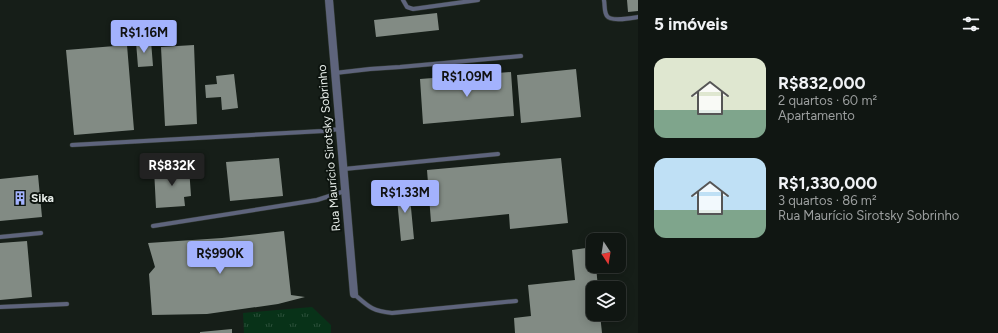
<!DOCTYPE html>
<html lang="pt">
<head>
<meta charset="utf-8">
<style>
	body { margin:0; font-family:Figtree,sans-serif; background:#191f1b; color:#f1f3f6; height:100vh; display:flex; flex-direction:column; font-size:15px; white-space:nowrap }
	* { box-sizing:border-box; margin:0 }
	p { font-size:13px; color:#9c9f9f }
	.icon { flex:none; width:22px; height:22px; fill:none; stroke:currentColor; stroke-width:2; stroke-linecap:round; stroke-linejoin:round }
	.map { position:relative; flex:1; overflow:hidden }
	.panel { display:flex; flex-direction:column; background:#101612; width:360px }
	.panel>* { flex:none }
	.needle { width:26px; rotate:168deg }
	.buttons { position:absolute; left:586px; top:233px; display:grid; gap:8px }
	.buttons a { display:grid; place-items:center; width:40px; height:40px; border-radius:8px; background:#101612; box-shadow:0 2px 10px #0003,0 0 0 1px #303532; font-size:20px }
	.price { position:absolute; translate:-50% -34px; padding:0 9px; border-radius:4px; background:#a3b2fd; color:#111; font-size:13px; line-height:26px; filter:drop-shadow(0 1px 2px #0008) }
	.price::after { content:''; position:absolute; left:50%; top:24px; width:12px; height:9px; margin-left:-6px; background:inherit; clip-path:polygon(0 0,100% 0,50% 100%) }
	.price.current { background:#222; color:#fff }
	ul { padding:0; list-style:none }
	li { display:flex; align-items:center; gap:12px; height:100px; padding:0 16px }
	li span { display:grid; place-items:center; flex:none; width:112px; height:80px; border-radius:12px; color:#555 }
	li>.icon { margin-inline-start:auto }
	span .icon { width:48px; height:48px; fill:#fffc; stroke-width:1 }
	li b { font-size:17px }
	h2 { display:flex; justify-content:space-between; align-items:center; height:48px; padding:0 16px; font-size:17px }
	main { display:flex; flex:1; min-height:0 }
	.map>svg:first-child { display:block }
	.grass { fill:url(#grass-tufts) }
	.building { fill:#828b84 }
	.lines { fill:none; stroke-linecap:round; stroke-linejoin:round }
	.lane-casing { stroke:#333b35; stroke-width:5 }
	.street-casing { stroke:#333b35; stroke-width:9 }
	.lane { stroke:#5e647c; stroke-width:4 }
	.street { stroke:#5e647c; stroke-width:8 }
	.labels { text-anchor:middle; stroke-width:4; stroke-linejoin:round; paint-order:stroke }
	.street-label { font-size:12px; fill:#e6ece8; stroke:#0d140f }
	.poi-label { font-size:12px; font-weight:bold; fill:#e6ece8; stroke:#0d140f; text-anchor:start }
</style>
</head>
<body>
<main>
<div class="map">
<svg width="638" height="333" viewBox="0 0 638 333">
	<defs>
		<pattern id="grass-tufts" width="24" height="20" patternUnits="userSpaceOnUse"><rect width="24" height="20" fill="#083218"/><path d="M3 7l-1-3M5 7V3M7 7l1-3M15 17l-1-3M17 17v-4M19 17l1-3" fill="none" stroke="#2c503a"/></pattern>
	</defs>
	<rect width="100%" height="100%" fill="#161e18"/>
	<!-- grass -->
	<path class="grass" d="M312 307 331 325V333H244L243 313Z"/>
	<!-- building -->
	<path class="building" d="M627 0H638V11L628 12Z
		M437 13 439 30 376 37 374 20Z
		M151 41 153 66 138 67 136 42Z
		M127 45 134 130 74 135 66 50Z
		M194 45 197 124 165 126 161 47Z
		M576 69 581 117 521 123 517 75Z
		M511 72 514 116 423 124 420 79Z
		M234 74 238 108 222 110 221 97 206 98 205 85 217 84 216 76Z
		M279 158 283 196 230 201 226 162Z
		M561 158 568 223 510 229 509 214 431 222 427 170Z
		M189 167 191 196 184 197 185 206 156 208 154 169Z
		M38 175 42 217 0 221V179Z
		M409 187 414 239 401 241 396 188Z
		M284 231 291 295 305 297 278 304 207 314 152 315 149 274 155 267 148 243 222 238Z
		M27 241 32 297 0 300V243Z
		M593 247V266H596L598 288H593V314H600L602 333H515L514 318 531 316 528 285 575 280 572 250Z
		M232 329V333H200V332Z"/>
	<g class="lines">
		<defs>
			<path id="lane" d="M403 0 407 7 413 9 478 0
				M604 0C605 5 604 12 607 16 611 22 631 18 638 17
				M335 73 370 69 400 67 521 56
				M72 145 323 131 340 129
				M344 169 498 154
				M153 226 317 200 345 191
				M0 237 41 233
				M354 294C369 307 372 311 392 313L516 301
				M0 307 67 304"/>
			<path id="street" d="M329 0 354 294"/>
		</defs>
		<!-- lane casing -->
		<use href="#lane" class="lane-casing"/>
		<!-- street casing -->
		<use href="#street" class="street-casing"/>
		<!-- lane -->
		<use href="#lane" class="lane"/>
		<!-- street -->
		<use href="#street" class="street"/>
	</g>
	<!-- icons -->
	<defs>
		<symbol id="building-bare" viewBox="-9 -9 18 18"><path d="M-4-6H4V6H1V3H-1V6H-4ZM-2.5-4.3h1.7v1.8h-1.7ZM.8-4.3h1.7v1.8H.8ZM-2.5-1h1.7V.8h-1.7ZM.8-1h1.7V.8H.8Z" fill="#a3b2fd" stroke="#0d140f" stroke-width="2.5" paint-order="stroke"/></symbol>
	</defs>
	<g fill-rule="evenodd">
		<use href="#building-bare" x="10" y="188" width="20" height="20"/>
	</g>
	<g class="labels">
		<!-- street labels -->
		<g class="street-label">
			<text transform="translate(329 148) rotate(-95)" y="4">Rua Maurício Sirotsky Sobrinho</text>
		</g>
		<!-- poi labels -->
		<g class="poi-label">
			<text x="31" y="202">Sika</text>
		</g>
	</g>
</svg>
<div class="buttons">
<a><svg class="needle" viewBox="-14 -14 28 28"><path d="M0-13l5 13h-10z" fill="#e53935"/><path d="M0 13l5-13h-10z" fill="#9c9f9f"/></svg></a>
<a><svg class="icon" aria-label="layers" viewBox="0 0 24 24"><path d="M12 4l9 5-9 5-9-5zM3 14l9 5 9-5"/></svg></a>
</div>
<b class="price" style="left:144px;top:54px">R$1.16M</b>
<b class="price" style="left:467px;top:98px">R$1.09M</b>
<b class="price current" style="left:172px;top:187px">R$832K</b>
<b class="price" style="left:405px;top:214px">R$1.33M</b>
<b class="price" style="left:220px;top:275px">R$990K</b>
</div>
<section class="panel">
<h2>5 imóveis<svg class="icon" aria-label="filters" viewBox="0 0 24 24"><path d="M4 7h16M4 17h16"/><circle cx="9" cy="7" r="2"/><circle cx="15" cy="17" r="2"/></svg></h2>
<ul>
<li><span style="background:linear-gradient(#dfe7d0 65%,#7fa58c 0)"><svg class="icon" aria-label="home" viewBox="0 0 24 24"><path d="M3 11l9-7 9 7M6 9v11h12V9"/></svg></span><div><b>R$832,000</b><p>2 quartos · 60 m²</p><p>Apartamento</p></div></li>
<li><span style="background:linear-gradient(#bfe0f5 65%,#7fa58c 0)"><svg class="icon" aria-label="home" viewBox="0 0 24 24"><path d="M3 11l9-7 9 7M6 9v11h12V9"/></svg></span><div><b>R$1,330,000</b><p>3 quartos · 86 m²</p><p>Rua Maurício Sirotsky Sobrinho</p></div></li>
</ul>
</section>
</main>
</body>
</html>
